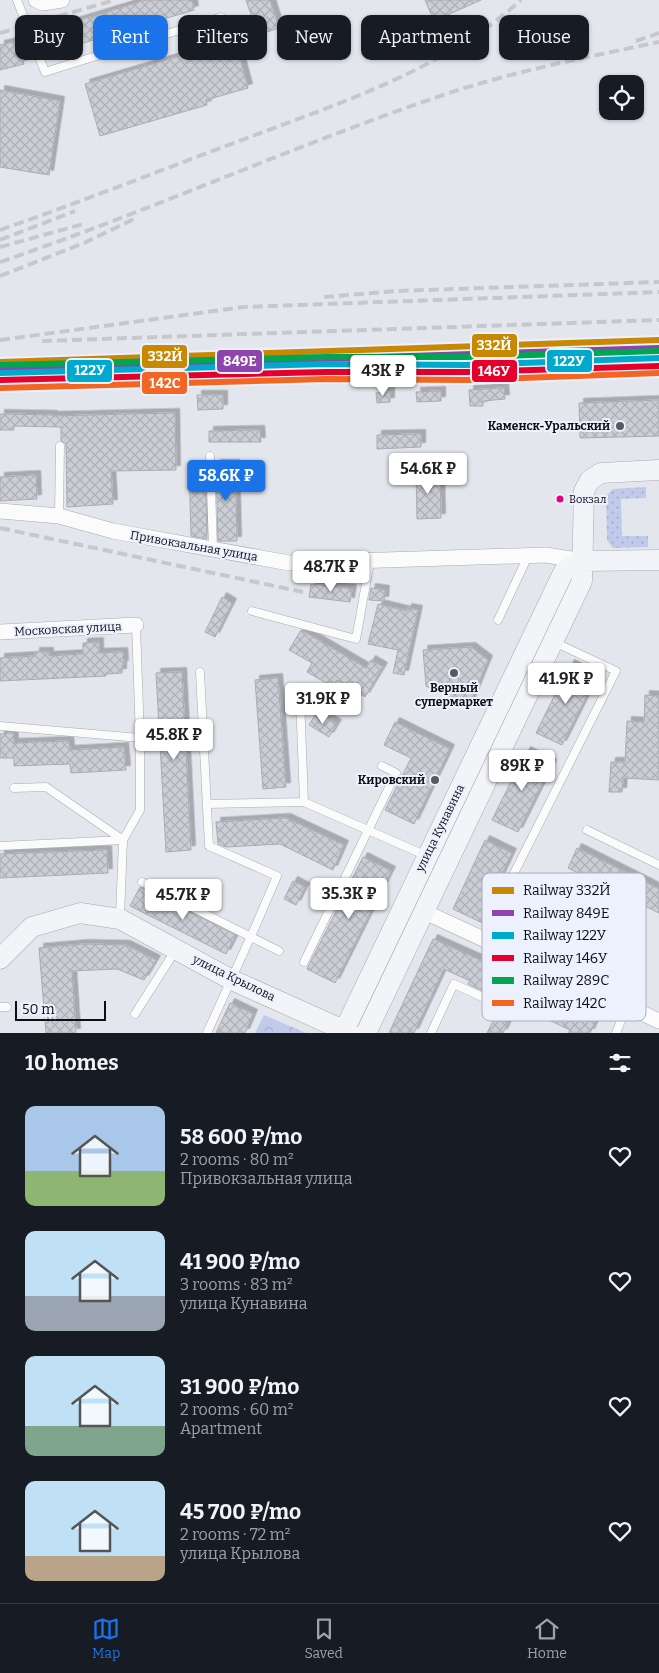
<!DOCTYPE html>
<html lang="en">
<head>
<meta charset="utf-8">
<style>
	body { margin:0; font-family:Bitter,serif; background:#20242c; color:#f1f3f6; height:100vh; display:flex; flex-direction:column; font-size:19px; white-space:nowrap }
	* { box-sizing:border-box; margin:0 }
	p { font-size:16px; color:#9ea1a6 }
	.icon { flex:none; width:28px; height:28px; fill:none; stroke:currentColor; stroke-width:2; stroke-linecap:round; stroke-linejoin:round }
	.map { position:relative; height:1033px; overflow:hidden }
	.details { display:flex; flex-direction:column; background:#171b24; flex:1 }
	.details>* { flex:none }
	.top-card { position:absolute; left:15px; top:15px; width:630px; height:45px; display:flex; gap:10px }
	.controls { position:absolute; left:599px; top:75px; display:grid; gap:10px }
	.controls a { display:grid; place-items:center; width:45px; height:45px; border-radius:10px; background:#171b24; box-shadow:0 1px 4px #0004; font-size:25px }
	.scale { position:absolute; left:15px; bottom:12px; width:91px; box-sizing:border-box; padding-left:5px; border:2px solid #0d0f14; border-top:0; font-size:14px; line-height:18px; white-space:nowrap; color:#0d0f14; -webkit-text-stroke:4px #edf1fd; paint-order:stroke }
	.price { position:absolute; translate:-50% -42px; padding:0 11px; border-radius:5px; background:#fff; color:#222; font-size:16px; line-height:32px; filter:drop-shadow(0 1px 2px #0008) }
	.price::after { content:''; position:absolute; left:50%; top:30px; width:15px; height:11px; margin-left:-8px; background:inherit; clip-path:polygon(0 0,100% 0,50% 100%) }
	.price.selected { background:#1a73e8; color:#fff }
	ul { padding:0; list-style:none }
	li { display:flex; align-items:center; gap:15px; height:125px; padding:0 25px }
	li span { display:grid; place-items:center; flex:none; width:140px; height:100px; border-radius:10px; color:#555 }
	li>.icon { margin-inline-start:auto }
	span .icon { width:60px; height:60px; fill:#fffc; stroke-width:1 }
	li b { font-size:21px }
	h2 { display:flex; justify-content:space-between; align-items:center; height:60px; padding:0 25px; font-size:21px }
	.tag { padding:0 18px; border-radius:10px; background:#171b24; box-shadow:0 1px 4px #0004; font-size:18px; line-height:45px }
	.tag.selected { background:#1a73e8; color:#fff }
	.dock { display:flex; justify-content:space-around; align-items:center; height:70px; border-top:1px solid #363941; background:#171b24; font-size:14px; color:#9ea1a6 }
	.dock a { display:grid; justify-items:center; gap:2px }
	.dock .selected { color:#1a73e8 }
	.map>svg:first-child { display:block }
	.grass { fill:url(#grass-dots) }
	.forest { fill:url(#forest-crowns) }
	.building { fill:url(#building-cross-hatch); stroke:#abacb2; filter:url(#shadow) }
	.lines { fill:none; stroke-linecap:round; stroke-linejoin:round }
	.lane-casing { stroke:#a8aaaf; stroke-width:9 }
	.street-casing { stroke:#a8aaaf; stroke-width:16 }
	.secondary-casing { stroke:#a8aaaf; stroke-width:21 }
	.lane { stroke:#fbfbfc; stroke-width:8 }
	.street { stroke:#fbfbfc; stroke-width:15 }
	.secondary { stroke:#f3f4f8; stroke-width:20 }
	.rail { stroke:#c8c8ca; stroke-width:4; stroke-dasharray:10 5; stroke-linecap:butt }
	.rail-1-casing { stroke:#edf1fd; stroke-width:10 }
	.rail-2-casing { stroke:#edf1fd; stroke-width:10 }
	.rail-3-casing { stroke:#edf1fd; stroke-width:10 }
	.rail-4-casing { stroke:#edf1fd; stroke-width:10 }
	.rail-5-casing { stroke:#edf1fd; stroke-width:10 }
	.rail-6-casing { stroke:#edf1fd; stroke-width:10 }
	.rail-1 { stroke:#c88804; stroke-width:6 }
	.rail-2 { stroke:#8e44ad; stroke-width:6 }
	.rail-3 { stroke:#00a9ce; stroke-width:6 }
	.rail-4 { stroke:#e4002b; stroke-width:6 }
	.rail-5 { stroke:#00a651; stroke-width:6 }
	.rail-6 { stroke:#f26522; stroke-width:6 }
	.poi-dot { fill:#585a60; stroke:#edf1fd; stroke-width:2 }
	.bus-dot { fill:#e5007d; stroke:#edf1fd; stroke-width:2 }
	.labels { text-anchor:middle; stroke-width:4; stroke-linejoin:round; paint-order:stroke }
	.bus-label { font-size:11px; fill:#0d0f14; stroke:#edf1fd; text-anchor:start }
	.poi-label { font-size:12px; font-weight:bold; fill:#0d0f14; stroke:#edf1fd; text-anchor:end }
	.street-label { font-size:12px; fill:#0d0f14; stroke:#edf1fd }
	.key { fill:#edf1fd; stroke:#aaadb7; stroke-width:1 }
	.key-label { font-size:14px; fill:#0d0f14 }
	.line-badge { stroke:#edf1fd; stroke-width:2 }
	.badge-label { font-size:14px; text-anchor:middle; font-weight:bold; fill:#fff }
</style>
</head>
<body>
<div class="map">
<svg width="659" height="1033" viewBox="0 0 659 1033">
	<defs>
		<pattern id="grass-dots" width="8" height="8" patternUnits="userSpaceOnUse" patternTransform="scale(1.25)"><rect width="8" height="8" fill="#c2caeb"/><path d="M2 2h.1M6 6h.1" fill="none" stroke="#a6acc9" stroke-width="1.8" stroke-linecap="round"/></pattern>
		<pattern id="forest-crowns" width="20" height="18" patternUnits="userSpaceOnUse" patternTransform="scale(1.25)"><rect width="20" height="18" fill="#c2caeb"/><path d="M2 6a3 3 0 1 1 6 0M12 15a3 3 0 1 1 6 0" fill="none" stroke="#a6acc9"/></pattern>
		<pattern id="building-cross-hatch" width="8" height="8" patternUnits="userSpaceOnUse" patternTransform="scale(1.25)"><rect width="8" height="8" fill="#ccced5"/><path d="M0 0l8 8M0 8l8-8" fill="none" stroke="#aeb0b6"/></pattern>
		<filter id="shadow"><feDropShadow dx="4.5" dy="-4.5" stdDeviation="0" flood-color="#0004"/></filter>
	</defs>
	<rect width="100%" height="100%" fill="#e4e6ee"/>
	<!-- grass -->
	<path class="grass" d="M646 487V498L621 499 622 536H648V547L613 548 607 540 606 496 613 489Z"/>
	<!-- forest -->
	<path class="forest" d="M264 1015 306 1033H255Z"/>
	<!-- building -->
	<path class="building" d="M146 0H192L194 10 53 52 47 30Z
		M246 0H270L279 28 258 35Z
		M425 0H481L434 21Z
		M234 36 248 88 206 100 207 105 100 136 85 84 207 48 206 43Z
		M18 41 24 64 0 70V45Z
		M0 90 60 101 49 175 0 167Z
		M504 388 505 399 483 401V406H470L469 390Z
		M441 391V401L417 402 416 392Z
		M390 392V402L377 403 376 393Z
		M197 395H223V409L198 410Z
		M659 400V436L580 438 579 403Z
		M175 413 176 470 111 471 113 504 67 507 66 446 65 443 61 441V427L14 426V430H0V414L53 415V416Z
		M260 430 261 442H209V431Z
		M421 434V447L377 449V435Z
		M216 464H235L237 541H218Z
		M189 467H205L207 539 191 536Z
		M440 471 441 518 417 519 416 472Z
		M36 475 37 499 0 501V477Z
		M311 584 352 589 350 602 309 597Z
		M371 588 385 590 384 601 369 600Z
		M222 597 232 603 215 637 205 632Z
		M378 604 407 611V608L418 610 404 675 393 673 398 650 368 644Z
		M301 630 366 668 371 660 383 667 365 697 337 680 333 687 307 672 312 663 289 650Z
		M99 642V653L123 652 124 665H122V673L106 674V676L0 681V658L35 656V652H49V656L83 654V643Z
		M471 647 488 660 469 706 426 686 423 650Z
		M570 664 596 677 562 745 536 733Z
		M182 672 191 850 166 852 156 673Z
		M278 678 286 787 263 789 255 680Z
		M645 695 659 696V780L623 778 622 792H609L611 762H625L627 721 644 722Z
		M317 712 337 724 329 737 309 725Z
		M395 722 450 749 414 824 385 810 411 758 384 745Z
		M13 733 14 743 69 741 70 750 124 747 126 770 71 773 70 764 14 766V758H0V734Z
		M526 751 552 764 518 832 492 820Z
		M286 818 344 845 333 870 280 844 226 847 218 844 216 822Z
		M485 840 512 853 491 897 528 915 516 939 453 909Z
		M577 848 659 889V913L568 868Z
		M107 850 108 873 0 878V854Z
		M363 857 391 871 335 983 307 969Z
		M293 881 305 887 296 905 284 899Z
		M140 887 236 935 226 954 130 906Z
		M433 939 498 968 487 993 468 984 470 981 444 969 414 1033H389Z
		M84 944 126 945 156 960 144 980 117 969 72 971 76 1033H46L39 948Z
		M531 985 598 1016 590 1033H568L570 1030 521 1007Z
		M230 1003 253 1014 245 1033H216Z
		M495 1017 508 1023 503 1033H487Z"/>
	<g class="lines">
		<defs>
			<path id="lane" d="M17 0 45 72 221 17
				M210 456 213 549
				M59 516 60 446
				M252 611 356 639 370 561
				M498 620 528 556
				M200 672 209 846 277 876 256 925 207 1033
				M300 697 304 802
				M0 726 140 738
				M14 788 46 787 123 840
				M208 804 304 802 427 856
				M587 830 659 865
				M0 846 123 840
				M142 882 279 951
				M120 917 123 840 140 810V738L136 625
				M304 962 396 773 382 766
				M535 964 548 919 503 895 616 671 554 642
				M0 1007H7
				M135 1014 175 951
				M431 1033 454 984 493 1002
				M616 1033 627 1006"/>
			<path id="street" d="M36 0 43 3 62 0
				M0 511 59 516 113 531 289 563 546 555 583 561
				M0 632 136 625
				M425 912 659 1021"/>
			<path id="secondary" d="M0 959 32 927 80 913 120 919 232 980 350 1033
				M343 1033 564 571 583 561 659 560
				M366 1033 582 581 584 491 590 480 601 473 659 470"/>
		</defs>
		<!-- lane casing -->
		<use href="#lane" class="lane-casing"/>
		<!-- street casing -->
		<use href="#street" class="street-casing"/>
		<!-- secondary casing -->
		<use href="#secondary" class="secondary-casing"/>
		<!-- lane -->
		<use href="#lane" class="lane"/>
		<!-- street -->
		<use href="#street" class="street"/>
		<!-- secondary -->
		<use href="#secondary" class="secondary"/>
		<!-- rail -->
		<path class="rail" d="M0 33 115 0
			M636 41 659 33
			M0 230C81 202 161 170 242 140 339 103 442 71 521 0
			M0 240 75 211
			M0 247 87 223
			M0 262C150 211 295 145 446 94 515 71 588 57 659 42
			M0 276 84 243 136 218
			M324 297 397 291 659 282
			M0 340 244 307 659 292
			M42 341 659 320
			M0 528 303 592"/>
		<defs>
			<path id="rail-1" d="M0 362 659 340"/>
			<path id="rail-2" d="M0 369 659 348"/>
			<path id="rail-3" d="M0 373 326 364 466 365 659 358"/>
			<path id="rail-4" d="M0 380 326 372H466L659 366"/>
			<path id="rail-5" d="M0 365 326 357H466L659 351"/>
			<path id="rail-6" d="M0 388 326 379 467 380 659 373"/>
		</defs>
		<!-- rail-1 casing -->
		<use href="#rail-1" class="rail-1-casing"/>
		<!-- rail-2 casing -->
		<use href="#rail-2" class="rail-2-casing"/>
		<!-- rail-3 casing -->
		<use href="#rail-3" class="rail-3-casing"/>
		<!-- rail-4 casing -->
		<use href="#rail-4" class="rail-4-casing"/>
		<!-- rail-5 casing -->
		<use href="#rail-5" class="rail-5-casing"/>
		<!-- rail-6 casing -->
		<use href="#rail-6" class="rail-6-casing"/>
		<!-- rail-1 -->
		<use href="#rail-1" class="rail-1"/>
		<!-- rail-2 -->
		<use href="#rail-2" class="rail-2"/>
		<!-- rail-3 -->
		<use href="#rail-3" class="rail-3"/>
		<!-- rail-4 -->
		<use href="#rail-4" class="rail-4"/>
		<!-- rail-5 -->
		<use href="#rail-5" class="rail-5"/>
		<!-- rail-6 -->
		<use href="#rail-6" class="rail-6"/>
	</g>
	<!-- markers -->
	<g class="poi-dot">
		<circle cx="620" cy="426" r="5"/>
		<circle cx="454" cy="673" r="5"/>
		<circle cx="435" cy="780" r="5"/>
	</g>
	<circle class="bus-dot" cx="560" cy="499" r="4.5"/>
	<g class="labels">
		<!-- bus labels -->
		<g class="bus-label">
			<text x="569" y="503">Вокзал</text>
		</g>
		<!-- poi labels -->
		<g class="poi-label">
			<text x="610" y="430">Каменск-Уральский</text>
			<text x="454" y="692" text-anchor="middle">Верный<tspan x="454" dy="14">супермаркет</tspan></text>
			<text x="425" y="784">Кировский</text>
		</g>
		<!-- street labels -->
		<g class="street-label">
			<text transform="translate(194 546) rotate(10)" y="4">Привокзальная улица</text>
			<text transform="translate(68 629) rotate(-3)" y="4">Московская улица</text>
			<text transform="translate(440 828) rotate(-64)" y="4">улица Кунавина</text>
			<text transform="translate(234 978) rotate(26)" y="4">улица Крылова</text>
		</g>
	</g>
	<!-- legend -->
	<rect x="482" y="873" width="164" height="148" rx="8" class="key"/>
	<rect x="492" y="887" width="22" height="7" fill="#c88804"/>
	<rect x="492" y="910" width="22" height="6" fill="#8e44ad"/>
	<rect x="492" y="932" width="22" height="7" fill="#00a9ce"/>
	<rect x="492" y="955" width="22" height="6" fill="#e4002b"/>
	<rect x="492" y="977" width="22" height="7" fill="#00a651"/>
	<rect x="492" y="1000" width="22" height="6" fill="#f26522"/>
	<g class="key-label">
		<text x="523" y="895">Railway 332Й</text>
		<text x="523" y="918">Railway 849Е</text>
		<text x="523" y="940">Railway 122У</text>
		<text x="523" y="963">Railway 146У</text>
		<text x="523" y="985">Railway 289С</text>
		<text x="523" y="1008">Railway 142С</text>
	</g>
	<g class="line-badge">
		<rect x="471" y="333" width="47" height="25" rx="5" fill="#c88804"/>
		<rect x="141" y="344" width="47" height="25" rx="5" fill="#c88804"/>
		<rect x="546" y="349" width="47" height="24" rx="5" fill="#00a9ce"/>
		<rect x="216" y="349" width="47" height="24" rx="5" fill="#8e44ad"/>
		<rect x="66" y="359" width="47" height="24" rx="5" fill="#00a9ce"/>
		<rect x="471" y="359" width="47" height="24" rx="5" fill="#e4002b"/>
		<rect x="141" y="371" width="47" height="24" rx="5" fill="#f26522"/>
	</g>
	<g class="badge-label">
		<text x="494" y="350">332Й</text>
		<text x="165" y="361">332Й</text>
		<text x="569" y="366">122У</text>
		<text x="240" y="366">849Е</text>
		<text x="90" y="375">122У</text>
		<text x="494" y="376">146У</text>
		<text x="165" y="388">142С</text>
	</g>
</svg>
<div class="controls">
<a><svg class="icon" aria-label="locate" viewBox="0 0 24 24"><circle cx="12" cy="12" r="6"/><path d="M12 2v4M12 18v4M2 12h4M18 12h4"/></svg></a>
</div>
<div class="scale">50 m</div>
<b class="price" style="left:383px;top:397px">43K ₽</b>
<b class="price" style="left:428px;top:495px">54.6K ₽</b>
<b class="price selected" style="left:226px;top:502px">58.6K ₽</b>
<b class="price" style="left:331px;top:593px">48.7K ₽</b>
<b class="price" style="left:566px;top:705px">41.9K ₽</b>
<b class="price" style="left:323px;top:725px">31.9K ₽</b>
<b class="price" style="left:174px;top:761px">45.8K ₽</b>
<b class="price" style="left:522px;top:792px">89K ₽</b>
<b class="price" style="left:349px;top:920px">35.3K ₽</b>
<b class="price" style="left:183px;top:921px">45.7K ₽</b>
<div class="top-card">
<a class="tag">Buy</a>
<a class="tag selected">Rent</a>
<a class="tag">Filters</a>
<a class="tag">New</a>
<a class="tag">Apartment</a>
<a class="tag">House</a>
</div>
</div>
<section class="details">
<h2>10 homes<svg class="icon" aria-label="filters" viewBox="0 0 24 24"><path d="M4 7h16M4 17h16"/><circle cx="9" cy="7" r="2"/><circle cx="15" cy="17" r="2"/></svg></h2>
<ul>
<li><span style="background:linear-gradient(#a9c7e8 65%,#8fb573 0)"><svg class="icon" aria-label="home" viewBox="0 0 24 24"><path d="M3 11l9-7 9 7M6 9v11h12V9"/></svg></span><div><b>58 600 ₽/mo</b><p>2 rooms · 80 m²</p><p>Привокзальная улица</p></div><svg class="icon" aria-label="heart" viewBox="0 0 24 24"><path d="M12 20l-8-8c-3-5 5-10 8-4 3-6 11-1 8 4z"/></svg></li>
<li><span style="background:linear-gradient(#bfe0f5 65%,#9aa5b1 0)"><svg class="icon" aria-label="home" viewBox="0 0 24 24"><path d="M3 11l9-7 9 7M6 9v11h12V9"/></svg></span><div><b>41 900 ₽/mo</b><p>3 rooms · 83 m²</p><p>улица Кунавина</p></div><svg class="icon" aria-label="heart" viewBox="0 0 24 24"><path d="M12 20l-8-8c-3-5 5-10 8-4 3-6 11-1 8 4z"/></svg></li>
<li><span style="background:linear-gradient(#bfe0f5 70%,#7fa58c 0)"><svg class="icon" aria-label="home" viewBox="0 0 24 24"><path d="M3 11l9-7 9 7M6 9v11h12V9"/></svg></span><div><b>31 900 ₽/mo</b><p>2 rooms · 60 m²</p><p>Apartment</p></div><svg class="icon" aria-label="heart" viewBox="0 0 24 24"><path d="M12 20l-8-8c-3-5 5-10 8-4 3-6 11-1 8 4z"/></svg></li>
<li><span style="background:linear-gradient(#bfe0f5 75%,#b9a48a 0)"><svg class="icon" aria-label="home" viewBox="0 0 24 24"><path d="M3 11l9-7 9 7M6 9v11h12V9"/></svg></span><div><b>45 700 ₽/mo</b><p>2 rooms · 72 m²</p><p>улица Крылова</p></div><svg class="icon" aria-label="heart" viewBox="0 0 24 24"><path d="M12 20l-8-8c-3-5 5-10 8-4 3-6 11-1 8 4z"/></svg></li>
</ul>
</section>
<nav class="dock">
<a class="selected"><svg class="icon" aria-label="map" viewBox="0 0 24 24"><path d="M3 6l6-2 6 2 6-2v14l-6 2-6-2-6 2zM9 4v14M15 6v14"/></svg>Map</a>
<a><svg class="icon" aria-label="saved" viewBox="0 0 24 24"><path d="M7 4h10v16l-5-4-5 4z"/></svg>Saved</a>
<a><svg class="icon" aria-label="home" viewBox="0 0 24 24"><path d="M3 11l9-7 9 7M6 9v11h12V9"/></svg>Home</a>
</nav>
</body>
</html>
